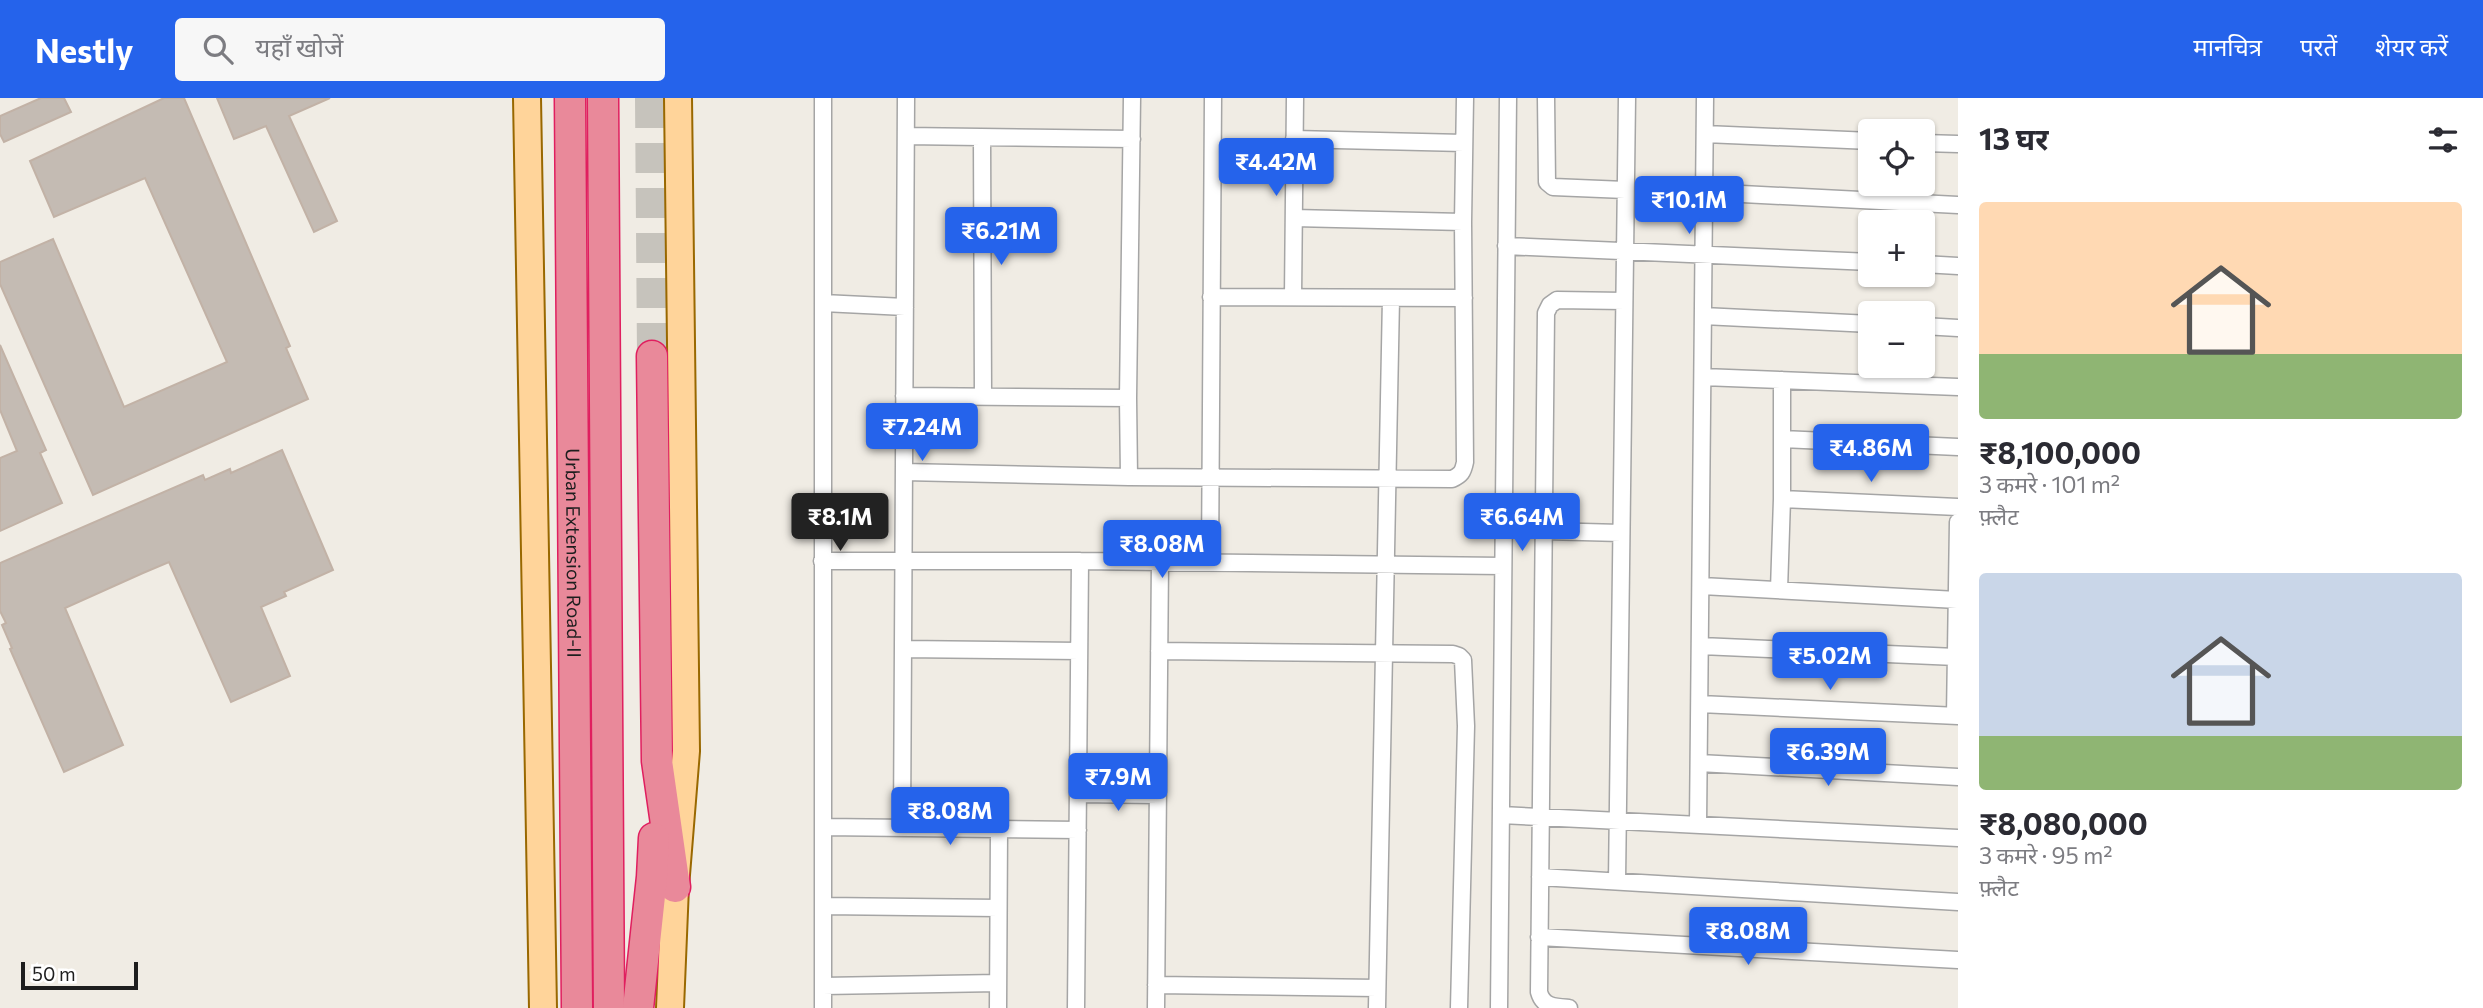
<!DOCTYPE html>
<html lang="hi">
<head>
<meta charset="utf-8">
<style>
	body { margin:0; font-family:Commissioner,"Noto Sans Devanagari",sans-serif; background:#f7f7f7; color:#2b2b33; height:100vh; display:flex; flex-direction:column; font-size:26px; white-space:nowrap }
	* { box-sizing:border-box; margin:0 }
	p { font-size:23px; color:#7c7c81 }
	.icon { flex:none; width:38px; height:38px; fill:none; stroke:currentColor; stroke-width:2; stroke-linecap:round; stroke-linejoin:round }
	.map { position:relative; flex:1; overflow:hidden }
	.side { display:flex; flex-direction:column; background:#fff; width:525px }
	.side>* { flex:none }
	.controls { position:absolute; left:1858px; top:21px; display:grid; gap:14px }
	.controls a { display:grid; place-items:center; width:77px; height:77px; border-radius:7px; background:#fff; box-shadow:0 2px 5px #0004; font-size:35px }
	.scale { position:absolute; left:21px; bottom:18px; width:117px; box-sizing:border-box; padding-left:7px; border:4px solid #1e1e1e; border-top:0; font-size:19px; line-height:24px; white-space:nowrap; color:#1e1e1e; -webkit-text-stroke:5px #fff; paint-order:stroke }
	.price { position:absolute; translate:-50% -60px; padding:0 16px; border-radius:7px; background:#2563eb; color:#fff; font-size:23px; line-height:46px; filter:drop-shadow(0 2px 4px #0008) }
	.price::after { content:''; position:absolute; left:50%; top:42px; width:21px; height:16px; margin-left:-10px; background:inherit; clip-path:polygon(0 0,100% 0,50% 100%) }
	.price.selected { background:#222; color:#fff }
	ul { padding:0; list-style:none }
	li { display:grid; align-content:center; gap:14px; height:371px; padding:0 21px }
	li span { display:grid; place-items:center; height:217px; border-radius:7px; color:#555 }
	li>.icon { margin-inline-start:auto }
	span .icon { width:126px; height:126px; fill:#fffc; stroke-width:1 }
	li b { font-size:30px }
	h2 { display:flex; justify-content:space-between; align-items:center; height:84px; padding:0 21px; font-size:30px }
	header { display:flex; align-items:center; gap:42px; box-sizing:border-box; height:98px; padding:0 35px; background:#2563eb; color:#fff }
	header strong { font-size:33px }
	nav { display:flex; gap:38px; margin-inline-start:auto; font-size:24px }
	.search { width:490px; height:63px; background:#f7f7f7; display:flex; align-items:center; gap:18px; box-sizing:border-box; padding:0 24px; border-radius:7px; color:#7c7c81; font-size:26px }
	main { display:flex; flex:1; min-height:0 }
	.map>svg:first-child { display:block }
	.building { fill:#c4bbb3; stroke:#c2b2a6; stroke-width:2 }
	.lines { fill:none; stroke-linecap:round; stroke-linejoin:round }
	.highway-tunnel { stroke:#c6c3bc; stroke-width:30; stroke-dasharray:30 15; stroke-linecap:butt }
	.street-casing { stroke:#a5a5a5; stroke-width:19 }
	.primary-casing { stroke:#996800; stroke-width:30 }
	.highway-casing { stroke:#e01f5f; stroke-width:33 }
	.street { stroke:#fff; stroke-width:16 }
	.primary { stroke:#ffd49a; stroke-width:26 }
	.highway { stroke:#e9899a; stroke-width:30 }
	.labels { text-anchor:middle; stroke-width:5; stroke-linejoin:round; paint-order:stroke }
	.street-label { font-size:19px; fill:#1e1e1e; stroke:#fff }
</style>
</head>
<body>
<header>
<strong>Nestly</strong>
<div class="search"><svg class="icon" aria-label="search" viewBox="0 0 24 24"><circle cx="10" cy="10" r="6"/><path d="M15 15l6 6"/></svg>यहाँ खोजें</div>
<nav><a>मानचित्र</a><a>परतें</a><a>शेयर करें</a></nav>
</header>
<main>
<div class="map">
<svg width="1958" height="910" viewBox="0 0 1958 910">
	<rect width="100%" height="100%" fill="#f0ece4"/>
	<!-- building -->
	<path class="building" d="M41 0H64L71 14 4 44 0 36V18Z
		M164 0H184L290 248 286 250 308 301 93 397 0 186V164L53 141 124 309 227 264 145 80 54 119 30 63Z
		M217 0H330L289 18 337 123 314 134 266 28 234 41Z
		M0 247 46 352 40 355 62 405 0 433V360L17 353 0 312Z
		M282 352 333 472 284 494 286 498 261 509 290 578 231 604 169 464 143 475 65 510 123 647 64 674 14 560 10 551 12 550 2 527 6 525 0 513V465L203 377 205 382 230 371 231 375Z"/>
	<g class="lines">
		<!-- highway-tunnel -->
		<path class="highway-tunnel" d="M650 0 652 258"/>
		<defs>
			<path id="street" d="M1546 0 1547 84 1553 89 1625 92
				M1705 36 1871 43
				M906 38 1132 41
				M982 40 983 298
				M1294 41 1464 45
				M1923 45 1958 46
				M1704 94 1958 107
				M1294 120 1463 124
				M1506 148 1871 164
				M1923 166 1958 168
				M1211 199 1464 200
				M1293 199 1295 0
				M823 205 905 209
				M1703 218 1871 226
				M1923 228 1958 230
				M1703 279 1958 289
				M904 298 1128 300
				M1782 341 1958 349
				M904 374 1129 379 1452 381C1461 377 1463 374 1465 364L1463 124 1465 0
				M1129 379 1128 300 1132 0
				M1782 401 1958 409
				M1545 433 1621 435
				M822 463H1080L1503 468
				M1210 464 1213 0
				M1702 488 1957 502
				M1779 492 1782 401V282
				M1701 548 1956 559
				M903 551 1079 553
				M1159 553 1453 556 1459 558 1463 562 1466 628 1459 910
				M1700 606 1958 618
				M1955 618 1958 424
				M1699 665 1958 679
				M1078 696 1158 697
				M1501 717 1958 740
				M1698 727 1705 0
				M824 729 1078 732
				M902 730 906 0
				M1540 779 1958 804
				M1617 783 1627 0
				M824 808 998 810
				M1539 839 1958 862
				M1156 887 1377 890
				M823 888 998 885
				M823 910V0
				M998 910 999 731
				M1076 910 1080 463
				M1156 910 1160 463
				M1377 910 1391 200
				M1499 910 1508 0
				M1569 910C1555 909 1543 909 1539 894L1546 215 1550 207 1557 202 1624 203"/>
			<path id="primary" d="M527 0 543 910
				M670 910 675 789 686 653 678 0"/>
			<g id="highway">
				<path id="s1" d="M570 0 577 910"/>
				<path d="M603 0 609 910"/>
				<path d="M652 258 657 663 675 789"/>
				<path d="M638 910 652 779 654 740"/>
			</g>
		</defs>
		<!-- street casing -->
		<use href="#street" class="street-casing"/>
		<!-- primary casing -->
		<use href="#primary" class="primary-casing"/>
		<!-- highway casing -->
		<use href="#highway" class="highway-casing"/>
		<!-- street -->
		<use href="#street" class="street"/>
		<!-- primary -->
		<use href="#primary" class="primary"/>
		<!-- highway -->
		<use href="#highway" class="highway"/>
	</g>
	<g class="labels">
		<!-- street labels -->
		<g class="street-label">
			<text dy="7" stroke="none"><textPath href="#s1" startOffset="455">Urban Extension Road-II</textPath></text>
		</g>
	</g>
</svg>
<div class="controls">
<a><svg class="icon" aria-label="locate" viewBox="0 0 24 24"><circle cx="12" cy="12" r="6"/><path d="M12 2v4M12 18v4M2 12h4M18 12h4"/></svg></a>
<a>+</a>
<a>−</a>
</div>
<div class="scale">50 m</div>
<b class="price" style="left:1276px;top:100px">₹4.42M</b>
<b class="price" style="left:1689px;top:138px">₹10.1M</b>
<b class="price" style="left:1001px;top:169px">₹6.21M</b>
<b class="price" style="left:922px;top:365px">₹7.24M</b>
<b class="price" style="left:1871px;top:386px">₹4.86M</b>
<b class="price selected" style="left:840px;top:455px">₹8.1M</b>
<b class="price" style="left:1522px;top:455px">₹6.64M</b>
<b class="price" style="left:1162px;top:482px">₹8.08M</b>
<b class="price" style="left:1830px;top:594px">₹5.02M</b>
<b class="price" style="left:1828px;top:690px">₹6.39M</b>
<b class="price" style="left:1118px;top:715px">₹7.9M</b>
<b class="price" style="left:950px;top:749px">₹8.08M</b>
<b class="price" style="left:1748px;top:869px">₹8.08M</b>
</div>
<section class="side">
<h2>13 घर<svg class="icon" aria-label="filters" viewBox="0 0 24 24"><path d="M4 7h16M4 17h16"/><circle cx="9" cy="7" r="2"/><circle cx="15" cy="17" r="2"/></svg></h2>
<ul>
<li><span style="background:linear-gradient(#ffd9b3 70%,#8fb573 0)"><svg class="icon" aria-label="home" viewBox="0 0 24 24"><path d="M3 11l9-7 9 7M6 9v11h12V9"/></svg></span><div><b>₹8,100,000</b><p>3 कमरे · 101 m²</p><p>फ़्लैट</p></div></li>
<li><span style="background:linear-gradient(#c9d6e8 75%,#8fb573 0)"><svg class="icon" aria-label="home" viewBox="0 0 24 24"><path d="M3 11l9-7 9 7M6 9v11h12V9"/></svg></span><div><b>₹8,080,000</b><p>3 कमरे · 95 m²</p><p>फ़्लैट</p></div></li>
</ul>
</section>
</main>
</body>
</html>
